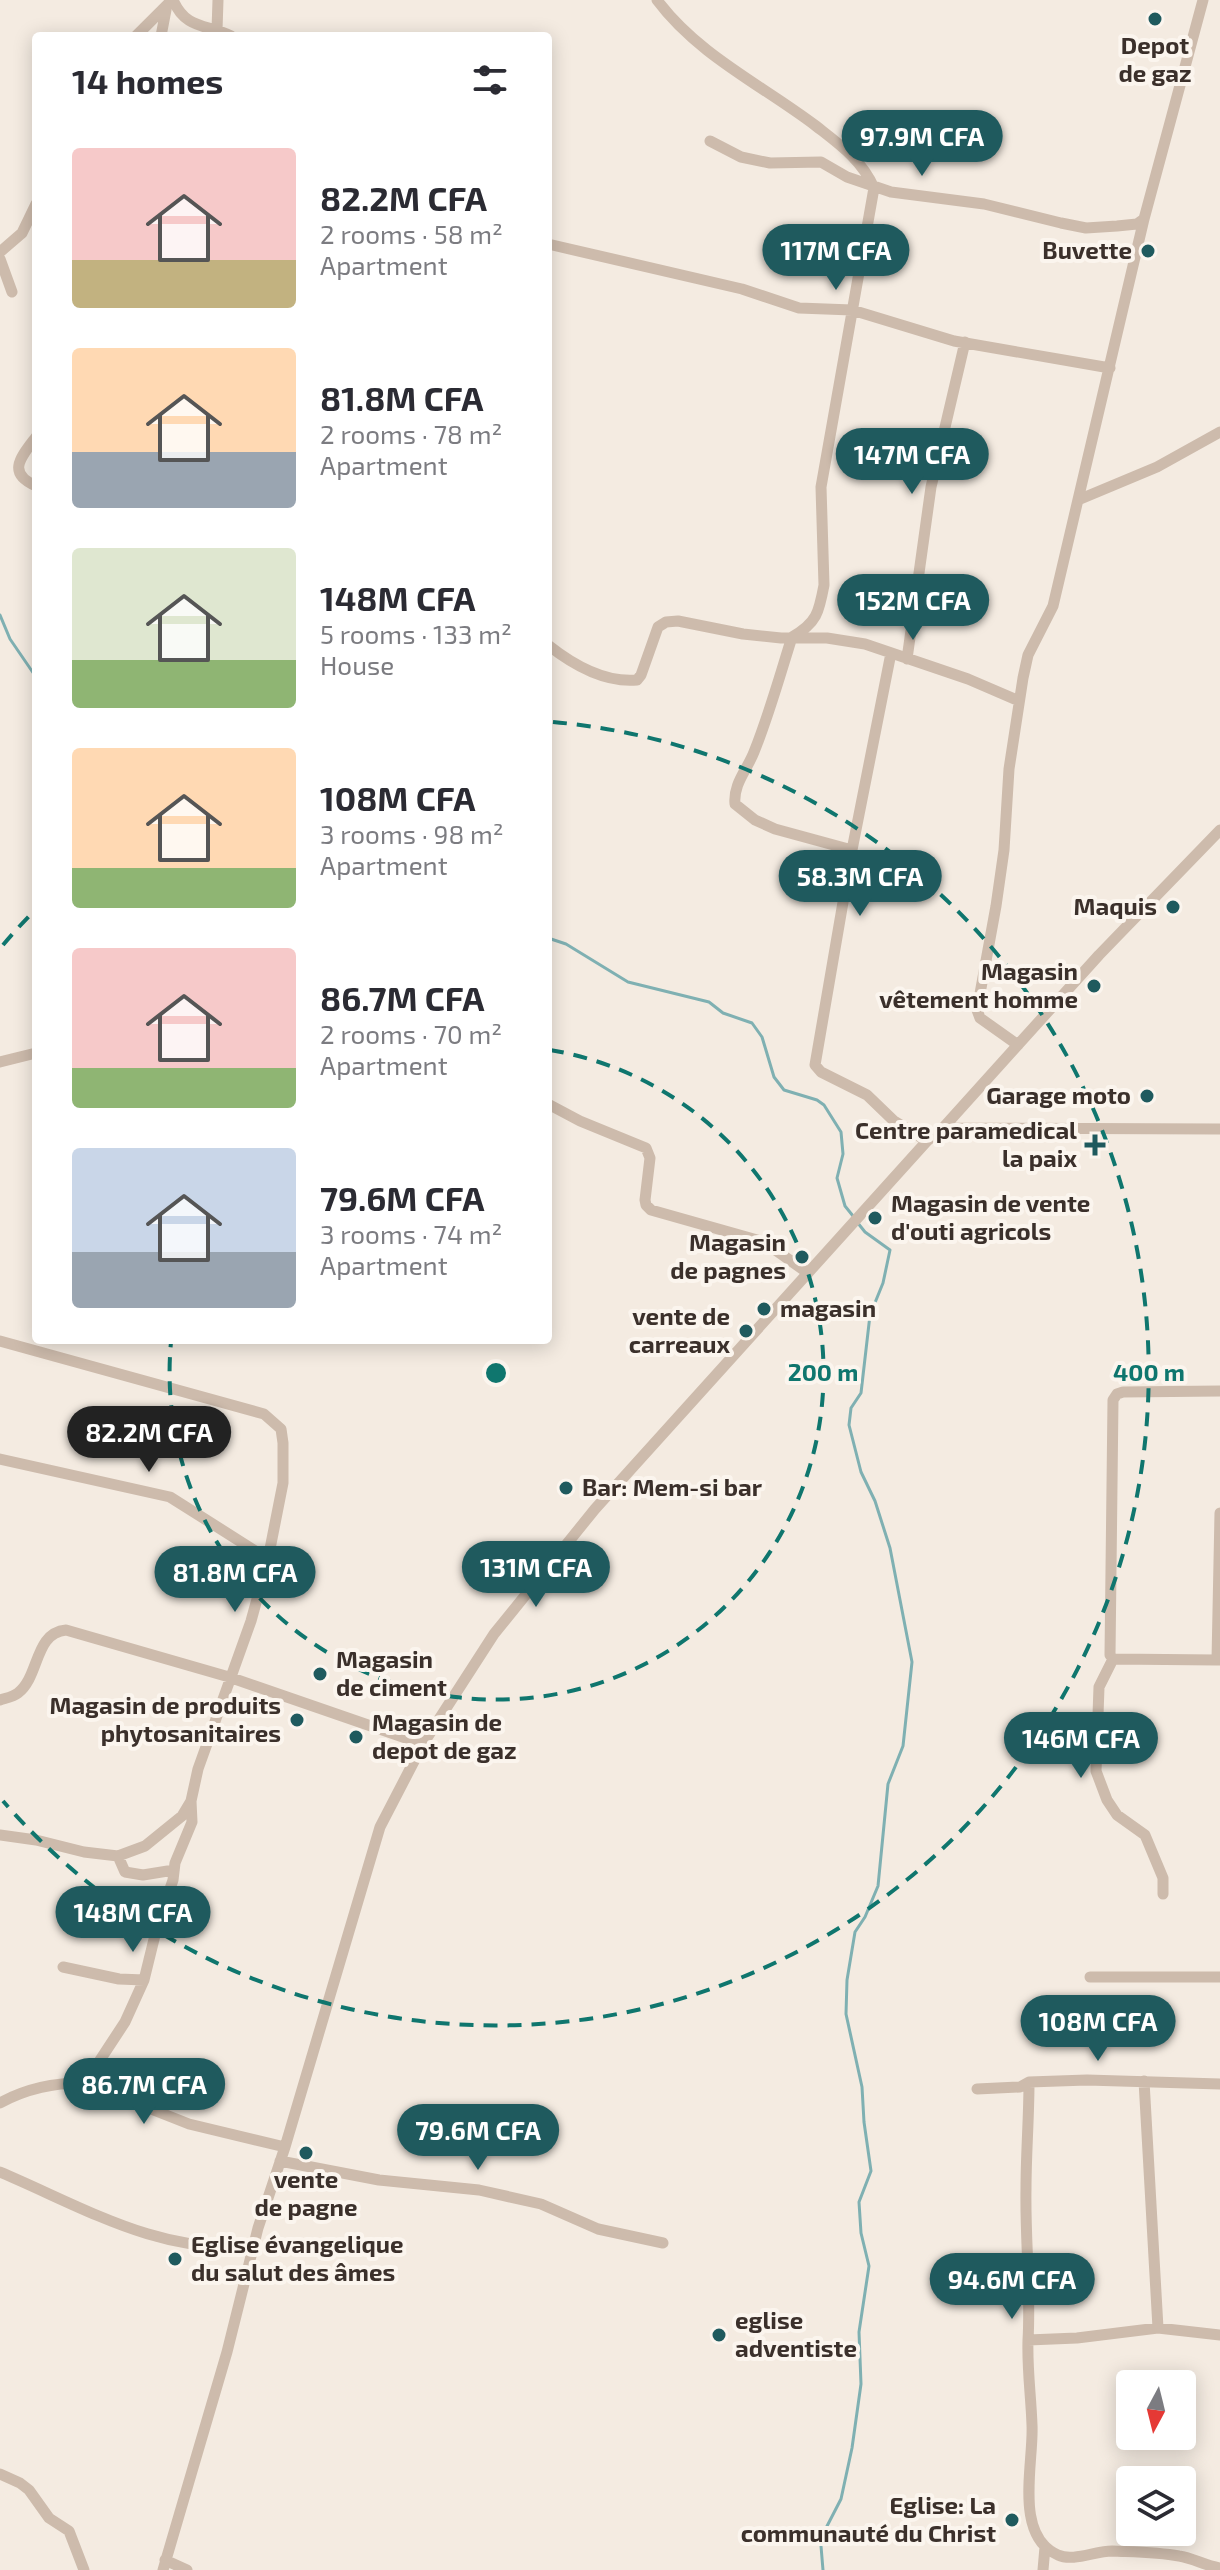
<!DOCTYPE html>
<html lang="en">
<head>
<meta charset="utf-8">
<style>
	body { margin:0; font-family:"Exo 2",sans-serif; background:#f2f2f3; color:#2b2b33; height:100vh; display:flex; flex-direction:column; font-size:30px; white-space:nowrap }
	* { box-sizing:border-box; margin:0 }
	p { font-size:26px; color:#7c7c81 }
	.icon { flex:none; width:44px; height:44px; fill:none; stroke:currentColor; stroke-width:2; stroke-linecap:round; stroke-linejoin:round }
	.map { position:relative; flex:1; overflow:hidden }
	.panel { position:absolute; left:32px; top:32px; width:520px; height:1312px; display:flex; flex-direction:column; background:#fff; border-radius:8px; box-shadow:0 4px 20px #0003 }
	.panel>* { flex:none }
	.needle { width:52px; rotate:187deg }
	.buttons { position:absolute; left:1116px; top:2370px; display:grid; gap:16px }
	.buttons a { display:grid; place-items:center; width:80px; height:80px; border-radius:8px; background:#fff; box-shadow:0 4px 20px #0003; font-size:40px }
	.price { position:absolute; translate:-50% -68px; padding:0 18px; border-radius:28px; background:#1f5a5e; color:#fff; font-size:26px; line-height:52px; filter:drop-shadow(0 2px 4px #0008) }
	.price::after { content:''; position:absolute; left:50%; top:48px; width:24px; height:18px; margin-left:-12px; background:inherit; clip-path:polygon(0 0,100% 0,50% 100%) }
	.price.on { background:#222; color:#fff }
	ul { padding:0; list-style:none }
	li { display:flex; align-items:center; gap:24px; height:200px; padding:0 40px }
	li span { display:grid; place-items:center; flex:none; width:224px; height:160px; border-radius:8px; color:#555 }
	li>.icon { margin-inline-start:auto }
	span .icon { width:96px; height:96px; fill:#fffc; stroke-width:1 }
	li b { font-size:34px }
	h2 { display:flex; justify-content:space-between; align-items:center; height:96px; padding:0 40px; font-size:34px }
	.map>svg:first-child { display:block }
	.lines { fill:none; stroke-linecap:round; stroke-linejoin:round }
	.stream { stroke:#7fb0b2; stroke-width:3 }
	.minor { stroke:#cdbbac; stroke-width:11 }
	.ring { fill:none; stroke:#0f766e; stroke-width:4; stroke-dasharray:14 10 }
	.poi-dot { fill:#1f5a5e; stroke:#fbf5ee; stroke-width:3 }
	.labels { text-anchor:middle; stroke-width:8; stroke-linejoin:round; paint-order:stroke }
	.poi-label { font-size:24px; font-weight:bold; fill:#3b302b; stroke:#fbf5ee; text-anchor:end }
	.centre { fill:#0f766e; stroke:#fbf5ee; stroke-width:4 }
	.ring-label { font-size:24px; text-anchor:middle; font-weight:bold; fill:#0f766e; stroke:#fbf5ee; stroke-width:8; stroke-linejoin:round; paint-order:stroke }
</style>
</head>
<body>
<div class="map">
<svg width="1220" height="2570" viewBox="0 0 1220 2570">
	<rect width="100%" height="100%" fill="#f4ebe1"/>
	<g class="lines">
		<!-- stream -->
		<path class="stream" d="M0 615 10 639 36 677
			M548 938 566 944 628 982 709 1002 723 1013 752 1023 762 1037 774 1077 784 1090 817 1100 824 1105 841 1132 843 1154 837 1178 845 1206 853 1216
			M823 2570 821 2546 825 2530 841 2499 852 2448 861 2384 859 2332 869 2266 861 2233 859 2202 871 2171 864 2122 862 2087 846 2014 847 1980 855 1932 865 1917 878 1886 888 1784 903 1746 912 1662 890 1548 875 1501 861 1472 849 1425 851 1408 861 1393 870 1315 883 1283 890 1250 865 1232 857 1222"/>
		<!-- minor -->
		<path class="minor" d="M173 0C186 30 207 24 231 36
			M657 0C698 55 762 85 816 126 839 144 862 160 874 188L821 487 824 585C819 612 817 623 792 637 780 675 769 715 754 752 747 770 733 784 735 804L755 820 775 829 852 850
			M217 30 218 0
			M136 36 172 0
			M161 36 166 10
			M710 141 741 157 770 163 821 162 847 177 891 192 984 204 1061 223 1086 228 1117 226 1137 224 1144 219
			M548 244 742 289 799 308 852 310 954 341 1110 368
			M0 252 22 233 36 204
			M0 259 12 292
			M36 437C21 457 6 473 36 486
			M1078 500 1157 467 1220 432
			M548 645C572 664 604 683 637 680L641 675 658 627 666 622 678 621 743 634 781 638H827L865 644 968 679 1019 701
			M891 653 852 850 815 1065 821 1072 867 1095 894 1121 927 1141
			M907 659 931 487 965 342
			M1018 1045 980 1018 977 1010 996 906 1004 850 1009 769 1023 678 1028 655 1053 606 1144 219 1203 0
			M0 1062 36 1053
			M548 1104 580 1121 646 1148 650 1158 645 1200 646 1205 651 1210 764 1242 808 1273
			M943 1128 1220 1129
			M0 1341 264 1414 281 1429 283 1443V1483L268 1559 251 1621 198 1769 191 1801 182 1816 145 1846 118 1856 84 1852 36 1840 0 1835
			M0 1459 170 1497 268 1559
			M1220 1513 1217 1660H1220
			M1113 1659 1217 1660
			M0 1700C6 1698 13 1697 18 1693 40 1676 34 1633 66 1630L229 1677 423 1744
			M118 1856 125 1872 143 1875 174 1870
			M1163 1894V1878L1145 1835 1117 1815 1107 1800 1096 1771 1099 1687 1113 1659 1110 1655 1113 1400 1117 1394 1123 1392 1220 1391
			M63 1967 119 1979 144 1980
			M1090 1977H1220
			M1144 2081 1158 2328
			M1029 2082C1029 2118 1026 2153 1026 2189 1025 2239 1031 2289 1028 2340L1077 2338 1158 2328 1220 2335
			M85 2083 125 2022 144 1980 157 1927 173 1880 175 1863 192 1822 191 1801
			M977 2089 1020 2087 1029 2082 1087 2080 1220 2084
			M0 2103C25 2089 56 2082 85 2083L189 2124 285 2147
			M280 2161 379 2180 479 2190 541 2204 598 2229 663 2243
			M0 2172C83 2207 160 2255 253 2246
			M1028 2340C1027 2369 1031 2396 1032 2425 1034 2462 1013 2536 1058 2555 1073 2562 1095 2551 1112 2551 1134 2552 1157 2552 1179 2556 1193 2558 1206 2566 1220 2568
			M0 2474 20 2483 29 2490 49 2518 69 2531 84 2570
			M165 2560 187 2570
			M163 2570 227 2352 258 2228 285 2147 380 1827 423 1744 494 1634 595 1509 927 1141 943 1128 1099 955 1220 830
			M1043 2570 1045 2547"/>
	</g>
	<!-- distance rings -->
	<g class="ring">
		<path d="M550 1050A327 327 0 1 1 171 1342"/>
		<path d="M3 945A653 653 0 0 1 34 911M553 722A653 653 0 1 1 3 1801"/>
	</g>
	<!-- markers -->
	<g class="poi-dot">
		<circle cx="1155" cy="19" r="8"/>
		<circle cx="1148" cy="251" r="8"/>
		<circle cx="1173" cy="907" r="8"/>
		<circle cx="1094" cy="986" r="8"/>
		<circle cx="1147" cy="1096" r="8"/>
		<path d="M1091 1133h8v8h8v8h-8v8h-8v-8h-8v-8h8z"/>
		<circle cx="875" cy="1218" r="8"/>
		<circle cx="802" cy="1257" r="8"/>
		<circle cx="764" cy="1309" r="8"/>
		<circle cx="746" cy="1331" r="8"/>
		<circle cx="566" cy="1488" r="8"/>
		<circle cx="320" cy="1674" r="8"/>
		<circle cx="297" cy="1720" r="8"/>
		<circle cx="356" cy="1737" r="8"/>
		<circle cx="306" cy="2153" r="8"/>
		<circle cx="175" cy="2259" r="8"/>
		<circle cx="719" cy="2335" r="8"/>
		<circle cx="1012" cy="2520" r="8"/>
	</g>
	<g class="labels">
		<!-- poi labels -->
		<g class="poi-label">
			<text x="1155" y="54" text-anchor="middle">Depot<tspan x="1155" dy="28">de gaz</tspan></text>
			<text x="1132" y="259">Buvette</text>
			<text x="1157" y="915">Maquis</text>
			<text x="1078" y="980">Magasin<tspan x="1078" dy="28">vêtement homme</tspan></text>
			<text x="1131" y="1104">Garage moto</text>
			<text x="1077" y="1139">Centre paramedical<tspan x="1077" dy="28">la paix</tspan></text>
			<text x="891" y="1212" text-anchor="start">Magasin de vente<tspan x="891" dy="28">d'outi agricols</tspan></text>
			<text x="786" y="1251">Magasin<tspan x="786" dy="28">de pagnes</tspan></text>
			<text x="780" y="1317" text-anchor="start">magasin</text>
			<text x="730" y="1325">vente de<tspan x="730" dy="28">carreaux</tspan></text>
			<text x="582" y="1496" text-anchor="start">Bar: Mem-si bar</text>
			<text x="336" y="1668" text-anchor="start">Magasin<tspan x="336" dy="28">de ciment</tspan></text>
			<text x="281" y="1714">Magasin de produits<tspan x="281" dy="28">phytosanitaires</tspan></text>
			<text x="372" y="1731" text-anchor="start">Magasin de<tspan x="372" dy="28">depot de gaz</tspan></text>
			<text x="306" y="2188" text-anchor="middle">vente<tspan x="306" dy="28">de pagne</tspan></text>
			<text x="191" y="2253" text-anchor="start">Eglise évangelique<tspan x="191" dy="28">du salut des âmes</tspan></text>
			<text x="735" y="2329" text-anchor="start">eglise<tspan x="735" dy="28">adventiste</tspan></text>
			<text x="996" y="2514">Eglise: La<tspan x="996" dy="28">communauté du Christ</tspan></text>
		</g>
	</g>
	<circle cx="496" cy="1373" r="12" class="centre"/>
	<g class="ring-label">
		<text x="823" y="1381">200 m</text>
		<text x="1149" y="1381">400 m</text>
	</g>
</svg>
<div class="buttons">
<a><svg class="needle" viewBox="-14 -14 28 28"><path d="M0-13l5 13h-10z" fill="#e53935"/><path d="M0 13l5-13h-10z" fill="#7c7c81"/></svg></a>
<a><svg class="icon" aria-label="layers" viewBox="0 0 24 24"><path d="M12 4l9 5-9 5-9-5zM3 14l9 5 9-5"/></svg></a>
</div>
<b class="price" style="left:922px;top:178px">97.9M CFA</b>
<b class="price" style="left:836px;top:292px">117M CFA</b>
<b class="price" style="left:912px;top:496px">147M CFA</b>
<b class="price" style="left:913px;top:642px">152M CFA</b>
<b class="price" style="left:860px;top:918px">58.3M CFA</b>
<b class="price on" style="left:149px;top:1474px">82.2M CFA</b>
<b class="price" style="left:536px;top:1609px">131M CFA</b>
<b class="price" style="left:235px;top:1614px">81.8M CFA</b>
<b class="price" style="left:1081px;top:1780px">146M CFA</b>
<b class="price" style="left:133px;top:1954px">148M CFA</b>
<b class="price" style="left:1098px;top:2063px">108M CFA</b>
<b class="price" style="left:144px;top:2126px">86.7M CFA</b>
<b class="price" style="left:478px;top:2172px">79.6M CFA</b>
<b class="price" style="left:1012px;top:2321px">94.6M CFA</b>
<section class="panel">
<h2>14 homes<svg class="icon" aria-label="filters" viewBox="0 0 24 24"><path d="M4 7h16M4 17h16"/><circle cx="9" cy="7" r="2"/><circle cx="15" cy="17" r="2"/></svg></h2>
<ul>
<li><span style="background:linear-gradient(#f6c9c9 70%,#c2b280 0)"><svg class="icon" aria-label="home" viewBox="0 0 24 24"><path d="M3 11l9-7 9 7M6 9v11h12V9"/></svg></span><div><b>82.2M CFA</b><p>2 rooms · 58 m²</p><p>Apartment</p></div></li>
<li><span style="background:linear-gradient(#ffd9b3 65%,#9aa5b1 0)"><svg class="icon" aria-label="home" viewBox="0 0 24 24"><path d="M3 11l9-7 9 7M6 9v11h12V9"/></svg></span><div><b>81.8M CFA</b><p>2 rooms · 78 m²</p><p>Apartment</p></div></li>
<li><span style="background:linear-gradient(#dfe7d0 70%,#8fb573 0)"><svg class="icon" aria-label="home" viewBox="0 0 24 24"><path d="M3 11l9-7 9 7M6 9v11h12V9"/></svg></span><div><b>148M CFA</b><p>5 rooms · 133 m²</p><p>House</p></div></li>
<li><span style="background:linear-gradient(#ffd9b3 75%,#8fb573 0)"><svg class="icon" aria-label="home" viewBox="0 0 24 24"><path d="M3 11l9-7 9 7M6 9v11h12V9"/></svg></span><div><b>108M CFA</b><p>3 rooms · 98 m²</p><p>Apartment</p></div></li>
<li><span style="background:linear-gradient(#f6c9c9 75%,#8fb573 0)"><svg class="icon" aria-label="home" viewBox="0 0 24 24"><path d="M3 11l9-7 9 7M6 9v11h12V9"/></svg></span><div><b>86.7M CFA</b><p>2 rooms · 70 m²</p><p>Apartment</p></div></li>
<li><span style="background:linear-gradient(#c9d6e8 65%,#9aa5b1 0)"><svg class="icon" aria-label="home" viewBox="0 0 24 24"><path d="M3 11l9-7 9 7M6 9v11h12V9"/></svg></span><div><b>79.6M CFA</b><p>3 rooms · 74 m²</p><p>Apartment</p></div></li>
</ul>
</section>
</div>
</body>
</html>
